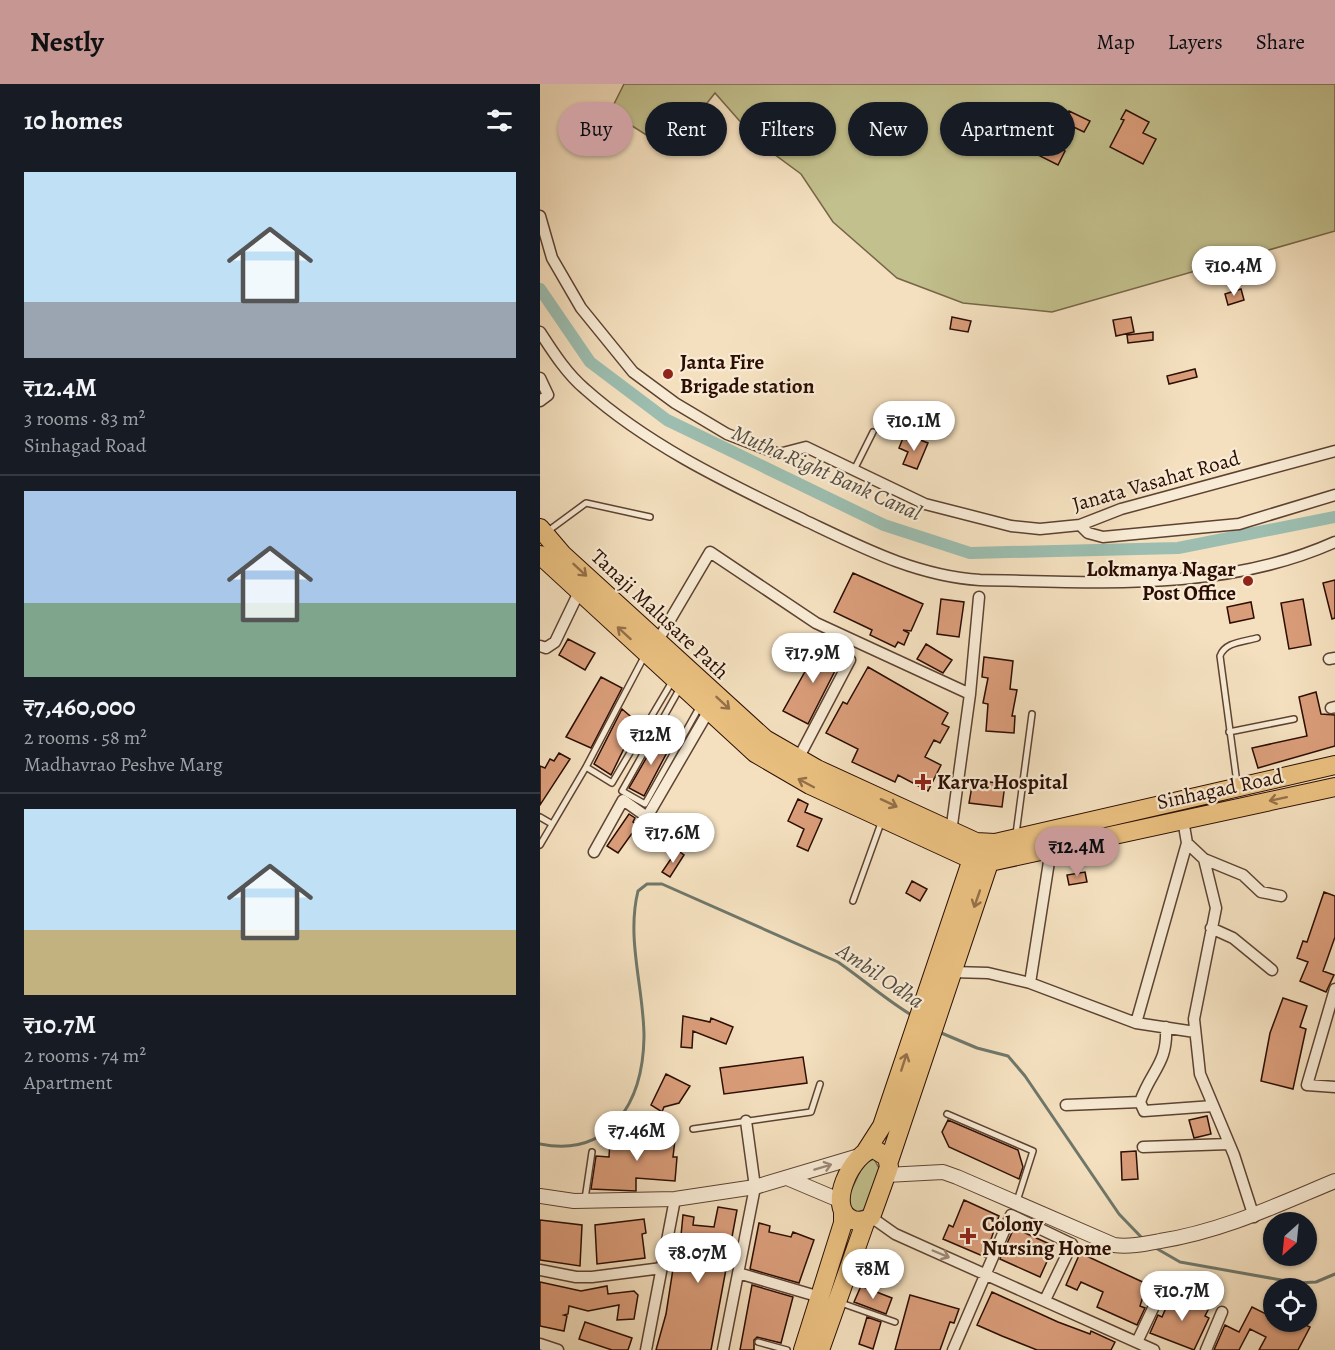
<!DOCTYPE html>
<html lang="en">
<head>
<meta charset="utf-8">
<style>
	body { margin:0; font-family:Alegreya,serif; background:#20242c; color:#f1f3f6; height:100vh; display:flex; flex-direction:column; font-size:22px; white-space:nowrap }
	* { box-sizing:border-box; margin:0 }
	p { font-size:20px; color:#9ea1a6 }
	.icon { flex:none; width:33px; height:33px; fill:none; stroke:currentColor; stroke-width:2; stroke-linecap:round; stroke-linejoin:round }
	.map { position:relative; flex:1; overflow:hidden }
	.sheet { display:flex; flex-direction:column; background:#171b24; width:540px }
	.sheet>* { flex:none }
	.top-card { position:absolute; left:18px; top:18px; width:570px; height:54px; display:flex; gap:12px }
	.needle { width:39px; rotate:207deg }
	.controls { position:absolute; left:723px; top:1128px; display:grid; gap:12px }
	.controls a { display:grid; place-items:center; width:54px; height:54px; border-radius:50%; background:#171b24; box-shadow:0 2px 4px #0004; font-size:30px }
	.price { position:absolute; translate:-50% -51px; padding:0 14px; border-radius:21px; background:#fff; color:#222; font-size:20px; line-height:39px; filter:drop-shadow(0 2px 3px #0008) }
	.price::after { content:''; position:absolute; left:50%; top:36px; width:18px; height:14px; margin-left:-9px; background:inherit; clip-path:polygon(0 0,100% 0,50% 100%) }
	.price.active { background:#c59692; color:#111 }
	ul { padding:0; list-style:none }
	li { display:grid; align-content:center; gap:12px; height:318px; padding:0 24px }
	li+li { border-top:2px solid #363941 }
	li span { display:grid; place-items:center; height:186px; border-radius:0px; color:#555 }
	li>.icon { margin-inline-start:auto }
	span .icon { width:108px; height:108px; fill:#fffc; stroke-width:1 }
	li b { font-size:26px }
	h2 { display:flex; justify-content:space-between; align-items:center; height:72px; padding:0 24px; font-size:26px }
	.pill { padding:0 21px; border-radius:27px; background:#171b24; box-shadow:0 2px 4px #0004; font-size:21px; line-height:54px }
	.pill.active { background:#c59692; color:#111 }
	header { display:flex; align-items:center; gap:36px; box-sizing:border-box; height:84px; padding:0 30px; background:#c59692; color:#111 }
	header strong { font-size:28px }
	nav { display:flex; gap:33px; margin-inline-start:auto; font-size:21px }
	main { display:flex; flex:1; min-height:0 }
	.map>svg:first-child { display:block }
	.green { fill:#c2c08d; stroke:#766648; stroke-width:1.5 }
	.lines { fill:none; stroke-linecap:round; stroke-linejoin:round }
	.stream { stroke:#6f776a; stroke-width:3 }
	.canal { stroke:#9cbdaf; stroke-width:12 }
	.building { fill:#da9d7a; stroke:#2b0d03; stroke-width:1.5 }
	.service-casing { stroke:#5d4232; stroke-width:8 }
	.minor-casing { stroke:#5d4232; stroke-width:13 }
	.tertiary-casing { stroke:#5d4232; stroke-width:16 }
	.primary-casing { stroke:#2b0d03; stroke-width:20 }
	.service { stroke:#f8ebd5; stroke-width:5 }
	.minor { stroke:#f8ebd5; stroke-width:10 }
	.tertiary { stroke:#f8ebd5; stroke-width:14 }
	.primary { stroke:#eac080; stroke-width:18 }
	.oneway { stroke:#946f48 }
	.oneway2 { stroke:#9c8776 }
	.poi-dot { fill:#8f2418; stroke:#f8ebd5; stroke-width:2 }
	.labels { text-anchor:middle; stroke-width:4.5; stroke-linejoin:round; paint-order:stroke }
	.poi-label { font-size:21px; font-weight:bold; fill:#2b0d03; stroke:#f8ebd5; text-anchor:start }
	.street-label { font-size:21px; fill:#2b0d03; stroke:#f8ebd5 }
	.water-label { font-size:22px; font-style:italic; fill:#534b3f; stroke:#f8ebd5 }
</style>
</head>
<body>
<header>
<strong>Nestly</strong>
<nav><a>Map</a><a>Layers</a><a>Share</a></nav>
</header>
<main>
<section class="sheet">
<h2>10 homes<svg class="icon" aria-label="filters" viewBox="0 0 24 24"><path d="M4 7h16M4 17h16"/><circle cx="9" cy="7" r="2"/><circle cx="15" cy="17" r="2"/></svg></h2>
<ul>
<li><span style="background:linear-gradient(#bfe0f5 70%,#9aa5b1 0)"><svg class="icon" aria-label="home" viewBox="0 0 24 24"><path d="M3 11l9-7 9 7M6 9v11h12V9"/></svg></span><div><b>₹12.4M</b><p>3 rooms · 83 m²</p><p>Sinhagad Road</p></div></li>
<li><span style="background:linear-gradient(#a9c7e8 60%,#7fa58c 0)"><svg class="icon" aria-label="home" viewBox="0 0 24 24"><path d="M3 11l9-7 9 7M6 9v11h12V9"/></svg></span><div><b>₹7,460,000</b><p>2 rooms · 58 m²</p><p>Madhavrao Peshve Marg</p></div></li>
<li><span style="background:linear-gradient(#bfe0f5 65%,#c2b280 0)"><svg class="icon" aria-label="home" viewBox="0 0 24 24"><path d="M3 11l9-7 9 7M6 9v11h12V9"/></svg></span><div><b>₹10.7M</b><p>2 rooms · 74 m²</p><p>Apartment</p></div></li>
</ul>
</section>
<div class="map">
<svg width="795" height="1266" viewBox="0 0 795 1266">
	<rect width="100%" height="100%" fill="#f4e0bf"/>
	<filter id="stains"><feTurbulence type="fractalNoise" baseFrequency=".00333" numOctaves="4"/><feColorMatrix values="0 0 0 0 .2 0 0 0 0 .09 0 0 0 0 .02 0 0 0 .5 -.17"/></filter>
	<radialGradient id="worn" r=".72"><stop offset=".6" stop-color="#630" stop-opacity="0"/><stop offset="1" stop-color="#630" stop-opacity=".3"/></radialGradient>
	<!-- green -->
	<path class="green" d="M84 0H795V147L512 228 423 219 357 194 293 138 261 90 219 59 175 9 130 66 70 28Z
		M334 1075 340 1086 329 1124 318 1128 311 1124 308 1113 324 1079Z"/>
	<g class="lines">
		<!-- stream -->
		<path class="stream" d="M399 948 437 964 468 972 485 992 579 1130 604 1156
			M0 1060C71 1074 103 1017 104 953 104 905 86 855 98 807L107 800H122L298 878C324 896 346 916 373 932
			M614 1163 640 1178 758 1199 776 1198 795 1190"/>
		<!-- canal -->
		<path class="canal" d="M0 205 50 278 127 336 344 441 430 469 638 464 795 433"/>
	</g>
	<!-- building -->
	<path class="building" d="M586 26 609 38 603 49 616 55 603 80 570 63 584 36 581 35Z
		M529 27 550 37 544 48 523 38Z
		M505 57 525 67 518 81 498 71Z
		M701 205 704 216 688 221 685 210Z
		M412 233 431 237 428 248 410 245Z
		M591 233 594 248 576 252 573 236Z
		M613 248V256L588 259 587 251Z
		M655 285 657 293 629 300 627 292Z
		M373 353 388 359 377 385 363 380 368 368 359 364 363 354 372 358Z
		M313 489 383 520 371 547 363 546 369 549 364 561 358 558 355 563 330 551 332 546 294 528Z
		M795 496V534L792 535 783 499Z
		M401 515 424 518 419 553 397 550Z
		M763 515 771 561 749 565 741 519Z
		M711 518 714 534 690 539 687 523Z
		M28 555 55 569 45 586 19 571Z
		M281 559 303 571 268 640 243 627Z
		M386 560 412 576 403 589 377 575Z
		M444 573 473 577 470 605 477 606 472 632H475L474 649 446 647 448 620 443 619 448 594 442 593Z
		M328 583 408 629 402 640 409 643 400 659 394 656 385 673 401 681 388 707 358 691 355 698 312 678 318 665 286 649 303 618 307 620Z
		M61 593 82 604 51 664 26 653Z
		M776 608 781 630 795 631V662L718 684 712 664 767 652 759 613Z
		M82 625 97 638 71 691 54 680Z
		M119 652 132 659 104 712 89 704Z
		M19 669 30 675 0 721V682L5 684 10 675 14 677Z
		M433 696 465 700 462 723 429 719Z
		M258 715 268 720 265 728 282 735 268 767 257 762 264 745 248 737Z
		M89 730 95 734 93 738 98 741 78 769 67 762Z
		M160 741 172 747 164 762 152 756Z
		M137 766 144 771 130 793 122 788Z
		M545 788 547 798 529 801 527 791Z
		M372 797 387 805 380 817 366 809Z
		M784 808 795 812V853L783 887 794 891 786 908 760 897 768 878 757 874 763 857 767 858Z
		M743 914 767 922 760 943 766 945 753 1005 721 997 730 949Z
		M143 932 170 938 171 934 193 943 186 960 153 947 152 964 141 963Z
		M263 973 267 999 184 1010 180 984Z
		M126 990 150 1002 139 1019 124 1023 122 1028 111 1021Z
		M667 1032 671 1050 654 1054 649 1036Z
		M408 1036 478 1066 483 1083 479 1095 409 1063 402 1048Z
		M106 1044 136 1047 133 1073H137L135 1097 96 1094V1107L51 1105 56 1072 69 1073 70 1058 105 1060Z
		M596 1067 598 1095 582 1096 581 1068Z
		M424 1116 459 1132 445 1173 403 1155 409 1141 413 1143Z
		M178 1123 197 1126 171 1266H116L126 1230 135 1172H139L143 1131 154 1133 153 1141 174 1143Z
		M104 1135 106 1149 102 1150 105 1174 57 1180 55 1141Z
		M0 1136 42 1141 40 1182 0 1176Z
		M219 1139 230 1142 229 1148 251 1153 253 1148 274 1156 259 1199 210 1185Z
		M474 1144 514 1162 500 1193 460 1175Z
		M540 1169 607 1200 600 1222 605 1224 597 1241 557 1223 563 1208 541 1198 537 1206 526 1201Z
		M0 1198 41 1207 67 1202 68 1210 94 1207 98 1211 94 1235 77 1236 79 1221 48 1227 29 1222 28 1230 24 1231 27 1232 24 1247 0 1242Z
		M212 1201 253 1213 241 1259 217 1253 214 1256V1266H200Z
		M321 1202 352 1214 346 1230 314 1218Z
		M452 1208 518 1238 550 1250 551 1247 575 1258 571 1266H497L462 1252 437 1241Z
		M640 1208 670 1222 665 1232 669 1234 654 1266 610 1249 618 1231 622 1233 629 1217 635 1220Z
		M370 1211 419 1225 414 1239 410 1238 400 1266H355Z
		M712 1223 734 1234V1238H759L770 1243 758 1266H719L726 1253 710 1245 699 1266H674L685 1241 699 1248Z
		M327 1233 341 1238 333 1265 319 1260Z
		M45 1238 92 1254 88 1266H72L39 1255Z"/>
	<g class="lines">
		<defs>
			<path id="service" d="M314 386 333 348
				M8 447 46 419 110 433
				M140 604 82 707 105 720 160 622
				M689 648 754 635
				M46 683 72 699 133 596
				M697 699 680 572C685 558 703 558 717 554
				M0 733 12 740
				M476 750 492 630
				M0 761 46 683 104 573
				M313 817 341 739
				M407 1030 493 1067 477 1117
				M153 1045 271 1028 280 1000
				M45 1115 52 1068
				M301 1219 355 1238
				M218 1258 247 1266"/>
			<path id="minor" d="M0 132 12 174 41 224 93 288 135 319 187 350 239 370 266 363 385 420 471 442 500 445 540 441 581 425 795 367
				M0 248C13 268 27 290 45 305 109 362 188 399 264 436 321 463 376 492 440 496 559 498 684 508 795 458
				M0 294 8 311 0 317
				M540 441 548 449 563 453 699 440 795 411
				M117 558 170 468 276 539 430 610
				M0 562 6 564 15 558 39 508
				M789 575 795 574
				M791 624 795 623
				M258 675 310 576
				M411 748 430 610 439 513
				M647 759 664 775 676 824 654 935 660 990 694 1071 714 1133
				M54 768 83 716 107 733 168 628
				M664 775 703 791 721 808 741 812
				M671 844 693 854 732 886
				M412 888 448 889 490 899 596 939 655 948
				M490 899 511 765
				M795 905 767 1001 795 1003
				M596 939 647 759 643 736
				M600 1018 604 1027 673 1022
				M526 1021 600 1018C611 986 628 980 626 943
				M603 1063 689 1060
				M331 1133 355 1150 614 1266
				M0 1186 36 1193H52L122 1184
				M198 1189 280 1213
				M597 1258 625 1199
				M0 1260 18 1266
				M106 1266 135 1115
				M183 1266 215 1103 206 1037
				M413 1266 471 1131 532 1160 505 1216
				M666 1266 682 1228"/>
			<path id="tertiary" d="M346 1091 403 1088 417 1093 574 1161C589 1163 604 1160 620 1157 683 1147 737 1121 795 1097
				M247 1094 299 1116
				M0 1112 34 1117 135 1115 215 1103 319 1072"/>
			<path id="primary" d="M0 444 23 471 225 655 277 685 436 758 455 759 795 681
				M0 471 215 669 270 701 433 776 450 778 795 703
				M334 1065 347 1073 349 1083 331 1133C325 1137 320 1138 313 1136 284 1125 313 1067 334 1065Z
				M326 1067 342 1042 435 766
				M349 1077 453 767
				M263 1266 303 1139V1128
				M280 1266 326 1136"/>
		</defs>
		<!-- service casing -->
		<use href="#service" class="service-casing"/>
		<!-- minor casing -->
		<use href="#minor" class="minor-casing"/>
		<!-- tertiary casing -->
		<use href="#tertiary" class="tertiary-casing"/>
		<!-- primary casing -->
		<use href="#primary" class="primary-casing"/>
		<!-- service -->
		<use href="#service" class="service"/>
		<!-- minor -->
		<use href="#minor" class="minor"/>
		<!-- tertiary -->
		<use href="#tertiary" class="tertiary"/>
		<!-- primary -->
		<use href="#primary" class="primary"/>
	</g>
	<!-- one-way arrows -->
	<defs><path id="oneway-shaft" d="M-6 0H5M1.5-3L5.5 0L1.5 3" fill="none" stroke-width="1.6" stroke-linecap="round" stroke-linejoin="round" transform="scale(1.5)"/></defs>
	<g class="oneway">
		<use href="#oneway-shaft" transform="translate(40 486) rotate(43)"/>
		<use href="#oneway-shaft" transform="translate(84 549) rotate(-138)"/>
		<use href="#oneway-shaft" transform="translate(183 619) rotate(43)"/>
		<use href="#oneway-shaft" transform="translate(266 699) rotate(-152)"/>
		<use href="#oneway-shaft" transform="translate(738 715) rotate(168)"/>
		<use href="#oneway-shaft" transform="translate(349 719) rotate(25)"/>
		<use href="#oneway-shaft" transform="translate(437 815) rotate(109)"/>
		<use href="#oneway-shaft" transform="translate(364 978) rotate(-72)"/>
	</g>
	<g class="oneway2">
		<use href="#oneway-shaft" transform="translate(283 1083) rotate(-17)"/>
		<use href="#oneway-shaft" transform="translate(401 1170) rotate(23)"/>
	</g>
	<!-- markers -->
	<g class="poi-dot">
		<circle cx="128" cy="290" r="6"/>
		<circle cx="708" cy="497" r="6"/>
		<path d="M380 689h6v6h6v6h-6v6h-6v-6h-6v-6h6z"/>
		<path d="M425 1143h6v6h6v6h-6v6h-6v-6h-6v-6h6z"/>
	</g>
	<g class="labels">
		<!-- poi labels -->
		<g class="poi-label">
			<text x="140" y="285">Janta Fire<tspan x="140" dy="24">Brigade station</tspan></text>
			<text x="696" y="492" text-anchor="end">Lokmanya Nagar<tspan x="696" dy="24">Post Office</tspan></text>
			<text x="397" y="705">Karva Hospital</text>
			<text x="442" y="1147">Colony<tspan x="442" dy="24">Nursing Home</tspan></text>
		</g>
		<!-- street labels -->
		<g class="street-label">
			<text transform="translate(616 397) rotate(-16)" y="7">Janata Vasahat Road</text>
			<text transform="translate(120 530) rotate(43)" y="7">Tanaji Malusare Path</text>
			<text transform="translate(680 705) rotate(-12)" y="7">Sinhagad Road</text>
		</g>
		<!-- water labels -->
		<g class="water-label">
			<text transform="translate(287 388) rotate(24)" y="8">Mutha Right Bank Canal</text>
			<text transform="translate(341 891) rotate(34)" y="8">Ambil Odha</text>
		</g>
	</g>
	<rect width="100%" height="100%" filter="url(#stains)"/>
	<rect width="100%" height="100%" fill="url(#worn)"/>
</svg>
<div class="controls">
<a><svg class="needle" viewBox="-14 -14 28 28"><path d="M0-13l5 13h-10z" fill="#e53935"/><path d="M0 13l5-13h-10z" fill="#9ea1a6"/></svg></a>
<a><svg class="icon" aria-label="locate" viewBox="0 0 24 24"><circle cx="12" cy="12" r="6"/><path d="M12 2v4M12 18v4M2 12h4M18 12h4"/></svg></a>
</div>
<b class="price" style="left:694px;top:213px">₹10.4M</b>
<b class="price" style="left:374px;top:368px">₹10.1M</b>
<b class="price" style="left:273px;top:600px">₹17.9M</b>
<b class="price" style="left:111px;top:682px">₹12M</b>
<b class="price" style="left:133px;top:780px">₹17.6M</b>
<b class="price active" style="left:537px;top:794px">₹12.4M</b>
<b class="price" style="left:97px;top:1078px">₹7.46M</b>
<b class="price" style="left:158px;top:1200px">₹8.07M</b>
<b class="price" style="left:333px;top:1216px">₹8M</b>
<b class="price" style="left:642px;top:1238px">₹10.7M</b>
<div class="top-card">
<a class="pill active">Buy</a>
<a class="pill">Rent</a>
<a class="pill">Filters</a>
<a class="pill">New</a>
<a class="pill">Apartment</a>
</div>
</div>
</main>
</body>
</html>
